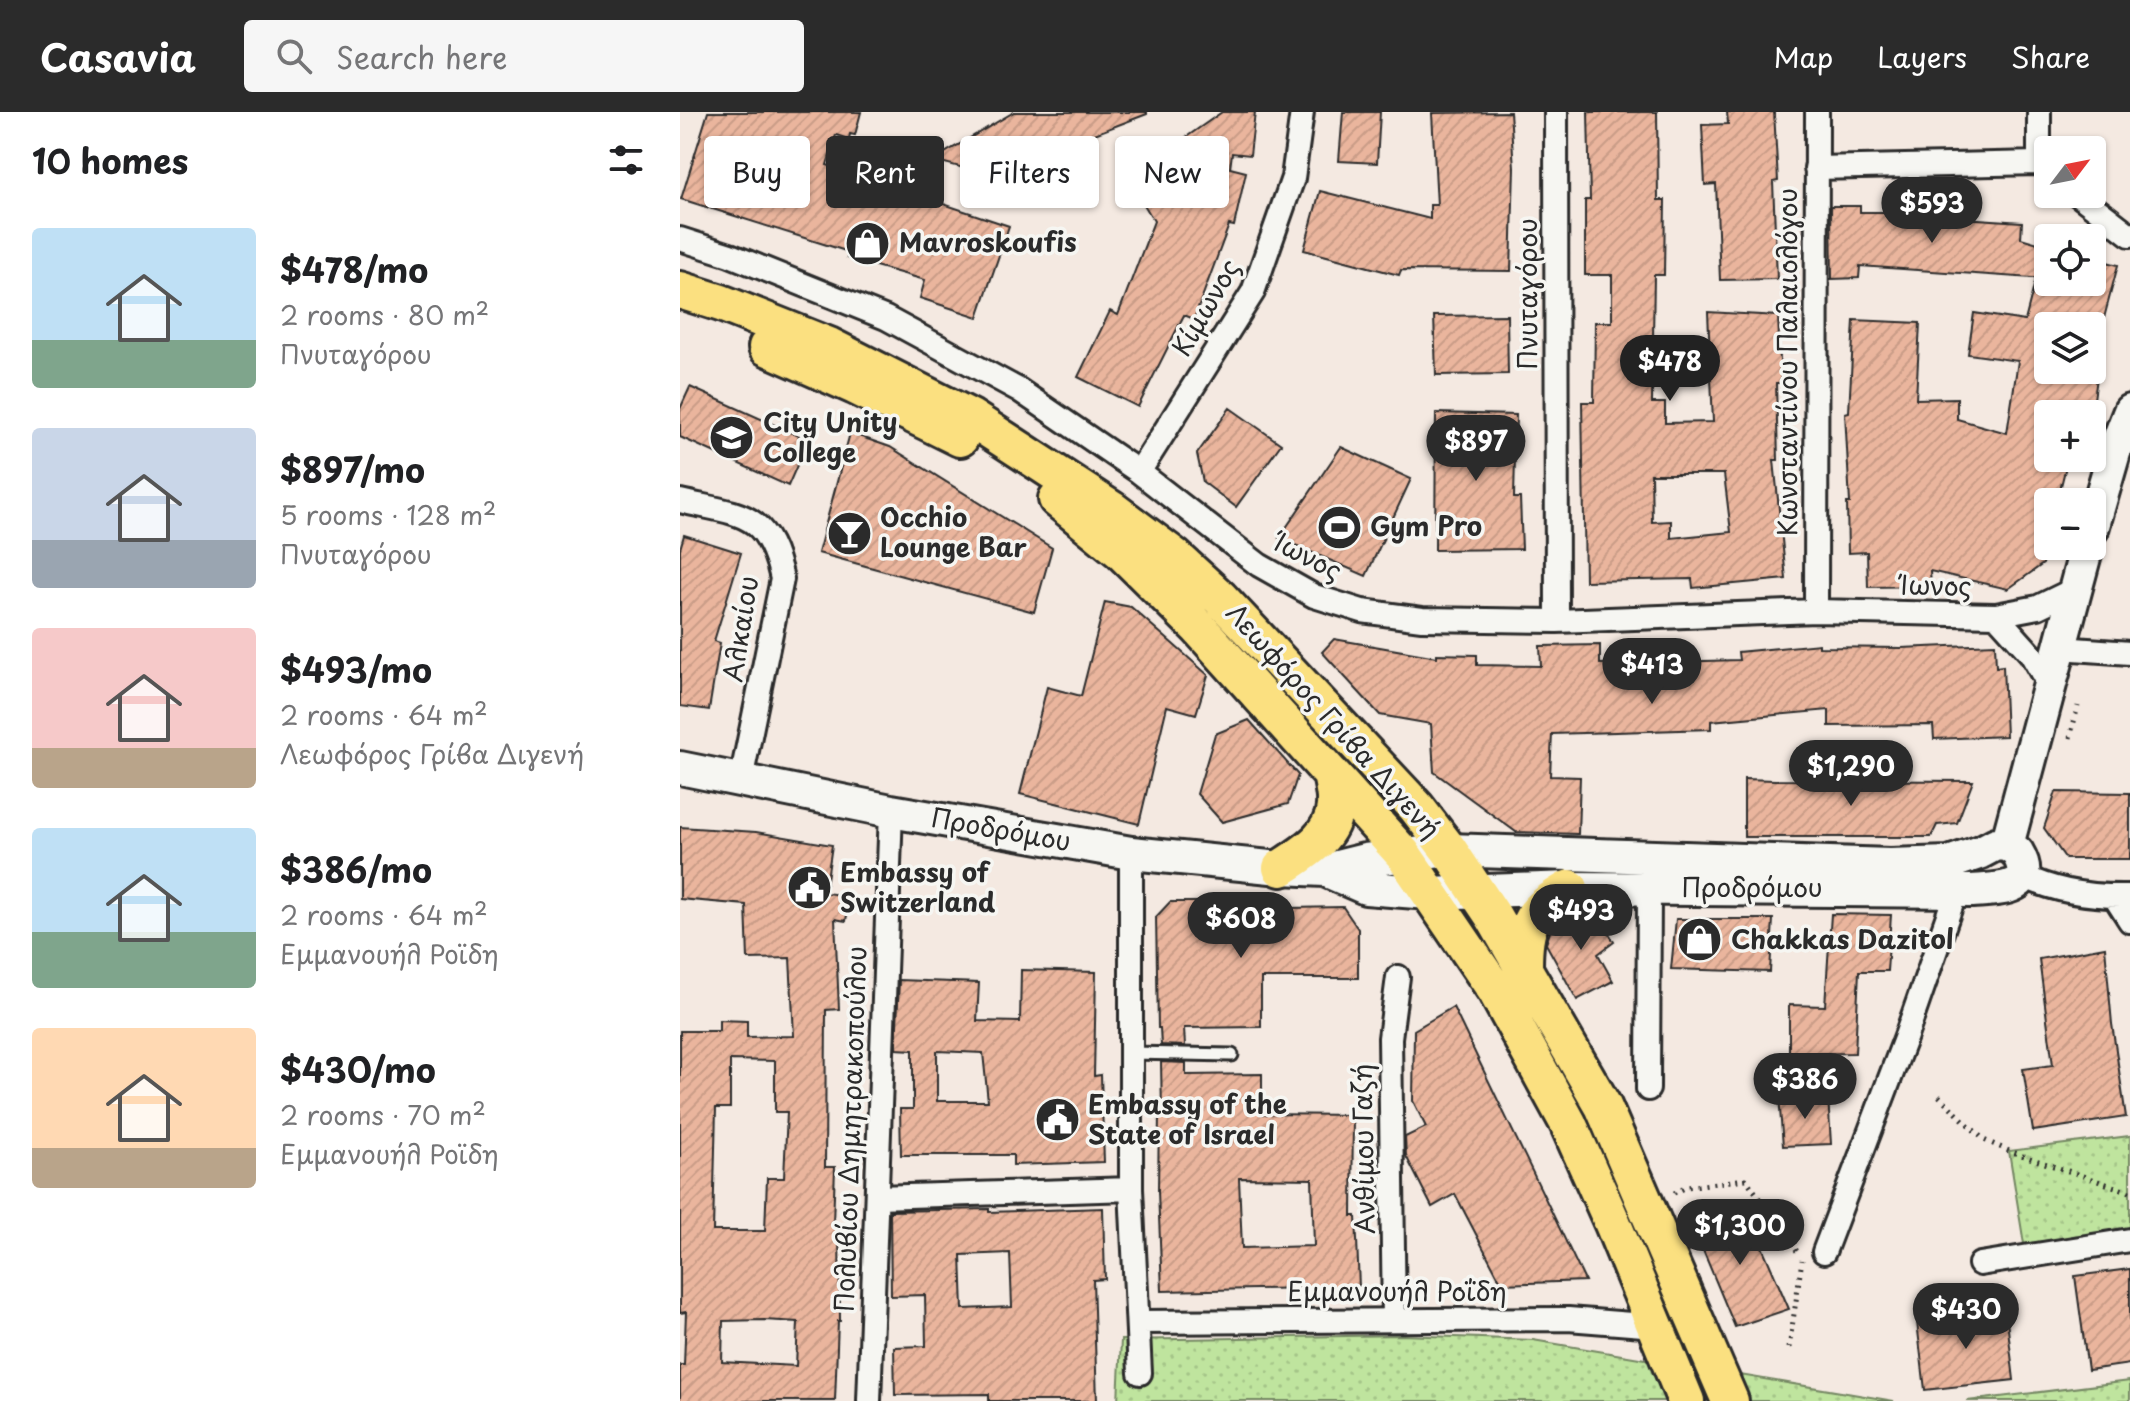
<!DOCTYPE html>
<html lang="en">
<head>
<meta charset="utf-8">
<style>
	body { margin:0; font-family:"Playpen Sans",sans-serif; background:#f6f6f6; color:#202124; height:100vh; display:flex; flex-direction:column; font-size:30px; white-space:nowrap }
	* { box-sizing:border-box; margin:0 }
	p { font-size:26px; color:#757577 }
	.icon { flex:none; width:44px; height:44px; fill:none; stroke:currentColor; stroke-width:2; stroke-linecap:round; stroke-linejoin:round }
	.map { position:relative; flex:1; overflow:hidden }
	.side { display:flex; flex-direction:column; background:#fff; width:680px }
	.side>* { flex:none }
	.guide { position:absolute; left:24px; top:24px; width:760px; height:72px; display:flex; gap:16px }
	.needle { width:52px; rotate:58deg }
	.fabs { position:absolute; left:1354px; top:24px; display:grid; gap:16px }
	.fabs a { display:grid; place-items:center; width:72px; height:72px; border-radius:8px; background:#fff; box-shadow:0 2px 6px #0004; font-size:40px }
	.price { position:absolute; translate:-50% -68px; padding:0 18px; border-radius:28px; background:#2b2b2b; color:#fff; font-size:26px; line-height:52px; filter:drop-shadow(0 2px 4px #0008) }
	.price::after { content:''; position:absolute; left:50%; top:48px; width:24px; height:18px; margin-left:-12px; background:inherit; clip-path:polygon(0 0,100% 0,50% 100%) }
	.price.on { background:#222; color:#fff }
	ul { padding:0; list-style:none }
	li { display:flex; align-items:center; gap:24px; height:200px; padding:0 32px }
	li span { display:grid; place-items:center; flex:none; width:224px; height:160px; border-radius:8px; color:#555 }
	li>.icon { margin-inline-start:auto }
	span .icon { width:96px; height:96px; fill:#fffc; stroke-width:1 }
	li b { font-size:34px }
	h2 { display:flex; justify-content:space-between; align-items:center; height:96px; padding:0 32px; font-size:34px }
	.chip { padding:0 28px; border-radius:8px; background:#fff; box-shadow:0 2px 6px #0004; font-size:28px; line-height:72px }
	.chip.on { background:#2b2b2b; color:#fff }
	header { display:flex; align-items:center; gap:48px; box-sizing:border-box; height:112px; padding:0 40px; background:#2b2b2b; color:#fff }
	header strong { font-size:38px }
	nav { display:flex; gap:44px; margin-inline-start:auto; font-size:28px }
	.search { width:560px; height:72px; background:#f6f6f6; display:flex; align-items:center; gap:20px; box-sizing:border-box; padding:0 28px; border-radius:8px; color:#757577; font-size:30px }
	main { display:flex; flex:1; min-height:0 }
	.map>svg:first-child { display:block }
	.grass { fill:url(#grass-dots); stroke:#758864; stroke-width:2 }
	.building { fill:url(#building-hatch); stroke:#2b2b2b; stroke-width:2; fill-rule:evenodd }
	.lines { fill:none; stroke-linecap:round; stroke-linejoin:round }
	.lane-casing { stroke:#2b2b2b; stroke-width:17 }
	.street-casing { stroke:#2b2b2b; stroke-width:28 }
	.secondary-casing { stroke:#2b2b2b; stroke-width:38 }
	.primary-casing { stroke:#2b2b2b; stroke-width:42 }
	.path { stroke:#2b2b2b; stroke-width:5; stroke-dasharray:2 6; stroke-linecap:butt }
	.lane { stroke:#f6f6f2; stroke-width:11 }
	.street { stroke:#f6f6f2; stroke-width:22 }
	.secondary { stroke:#f6f6f2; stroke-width:32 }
	.primary { stroke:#fbe080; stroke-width:36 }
	.labels { text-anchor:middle; stroke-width:7; stroke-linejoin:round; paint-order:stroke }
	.poi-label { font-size:26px; font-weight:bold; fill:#2b2b2b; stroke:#f6f6f2; text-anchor:start }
	.street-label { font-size:26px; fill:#2b2b2b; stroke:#f6f6f2 }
</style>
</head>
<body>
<header>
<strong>Casavia</strong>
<div class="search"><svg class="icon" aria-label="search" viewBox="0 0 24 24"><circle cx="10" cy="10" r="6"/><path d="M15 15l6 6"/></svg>Search here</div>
<nav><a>Map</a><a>Layers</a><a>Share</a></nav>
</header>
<main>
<section class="side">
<h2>10 homes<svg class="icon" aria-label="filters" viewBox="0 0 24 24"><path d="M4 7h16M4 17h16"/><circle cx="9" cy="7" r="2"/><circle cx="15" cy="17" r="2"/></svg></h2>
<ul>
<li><span style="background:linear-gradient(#bfe0f5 70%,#7fa58c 0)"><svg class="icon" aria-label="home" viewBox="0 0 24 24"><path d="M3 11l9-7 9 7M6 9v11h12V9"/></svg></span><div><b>$478/mo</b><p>2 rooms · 80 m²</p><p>Πνυταγόρου</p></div></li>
<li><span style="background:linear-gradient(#c9d6e8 70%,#9aa5b1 0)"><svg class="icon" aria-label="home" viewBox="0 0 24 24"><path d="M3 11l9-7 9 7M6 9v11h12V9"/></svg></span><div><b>$897/mo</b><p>5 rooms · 128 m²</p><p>Πνυταγόρου</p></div></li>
<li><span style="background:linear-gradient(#f6c9c9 75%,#b9a48a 0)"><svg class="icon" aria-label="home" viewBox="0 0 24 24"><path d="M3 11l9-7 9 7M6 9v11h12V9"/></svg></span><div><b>$493/mo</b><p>2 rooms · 64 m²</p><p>Λεωφόρος Γρίβα Διγενή</p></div></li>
<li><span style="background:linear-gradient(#bfe0f5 65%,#7fa58c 0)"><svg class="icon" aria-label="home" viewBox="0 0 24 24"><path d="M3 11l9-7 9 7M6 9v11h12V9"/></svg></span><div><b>$386/mo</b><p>2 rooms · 64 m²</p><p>Εμμανουήλ Ροϊδη</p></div></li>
<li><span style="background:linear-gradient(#ffd9b3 75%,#b9a48a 0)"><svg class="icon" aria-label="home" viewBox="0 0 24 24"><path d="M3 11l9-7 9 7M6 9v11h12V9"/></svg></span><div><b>$430/mo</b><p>2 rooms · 70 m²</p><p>Εμμανουήλ Ροϊδη</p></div></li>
</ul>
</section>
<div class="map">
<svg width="1450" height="1289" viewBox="0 0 1450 1289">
	<defs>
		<pattern id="grass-dots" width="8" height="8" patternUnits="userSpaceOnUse" patternTransform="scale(2)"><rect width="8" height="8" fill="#bfe49e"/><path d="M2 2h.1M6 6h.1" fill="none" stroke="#a4c488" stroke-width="1.8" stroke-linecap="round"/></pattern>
		<pattern id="building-hatch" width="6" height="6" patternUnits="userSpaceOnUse" patternTransform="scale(2)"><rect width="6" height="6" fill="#eab59d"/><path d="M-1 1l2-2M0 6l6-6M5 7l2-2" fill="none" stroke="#c99c87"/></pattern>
	</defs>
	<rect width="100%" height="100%" fill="#f4e9e1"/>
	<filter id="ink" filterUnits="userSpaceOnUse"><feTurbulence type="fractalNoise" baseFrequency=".0125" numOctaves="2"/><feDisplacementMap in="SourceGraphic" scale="16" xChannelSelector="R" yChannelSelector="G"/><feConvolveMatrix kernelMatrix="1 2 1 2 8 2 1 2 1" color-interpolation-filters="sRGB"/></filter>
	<g filter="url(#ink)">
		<!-- grass -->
		<path class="grass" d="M1450 1024V1116L1344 1132 1329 1039Z
			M723 1223 853 1228 1214 1289H438L441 1228Z
			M1450 1269V1289H1287Z"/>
		<!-- building -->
		<path class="building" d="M28 0H181L175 23 170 22 169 27 156 23 147 53 160 57 158 64 206 77 210 74 329 114 298 205 240 186 245 168 167 146 169 140 1 87Z
			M334 0H467V2L396 29 405 43 353 74 253 48Z
			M542 0H575L570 43 552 41 550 56 566 60 554 114 549 113 514 207 504 203 458 295 398 265 430 199 438 203 474 109 448 66Z
			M663 0H700L697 51 659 49Z
			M830 0 834 55 831 159 721 158 719 163 624 138 640 79 750 107V93H757L752 1Z
			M908 0H977L978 88H985L984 163H974L972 291H985V311L1033 310 1028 200 1098 204 1101 271H1096L1098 348H1094L1106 467 1013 476 1012 467 905 469 902 290H914L915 210H932V163H905V88H910ZM971 362H1044L1051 420 991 426V409L972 410Z
			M1047 0H1094L1098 69 1093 70 1097 167 1040 168 1036 72 1025 73 1022 13 1048 12Z
			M1151 94H1180V100H1238V103L1342 110 1341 126 1368 134V167L1180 154 1179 166 1152 167Z
			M1412 146 1438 153 1419 225 1412 224V214H1368V258H1418L1412 302H1368V346H1388L1377 390H1368V432L1363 452 1328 477 1250 459 1251 474 1188 475 1187 440 1168 441 1167 391H1170L1165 301 1169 300 1174 208 1240 211 1236 287 1277 286V307L1327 321 1338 249 1288 242 1294 201 1345 209 1355 170H1412Z
			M827 203 828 262 756 263 754 204Z
			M10 275 128 328 108 374 0 325V297Z
			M550 296 601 332 556 395 523 370 517 342Z
			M756 301 836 303 834 386H840L842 437 755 438Z
			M170 321 210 335 372 436 354 500 138 441Z
			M661 335 731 367 686 464 599 426Z
			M4 423 61 441 34 529 40 531 29 598 0 594V437Z
			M425 490 451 495 528 563 516 602 487 594 459 712 340 682 367 575 401 584Z
			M654 527 757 545V542L797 543V553L861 554 860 534 920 533V552L1059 548 1058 540 1139 532V535L1221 536 1315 532 1316 555 1323 554 1326 624 1254 627 1253 613 1149 614V598L1031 609V617L872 622 870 664 900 665 898 722 836 720 754 660 751 612 700 603 642 540Z
			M569 608 618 663 608 692 542 710 517 682 535 622Z
			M1064 667 1095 668 1293 669 1277 711 1257 713 1251 725H1064Z
			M1376 680 1450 681V747H1386L1364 716Z
			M0 715 76 720 152 733 145 781 170 784 166 809 155 807 159 897 146 898 145 1055H155L153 1112H159L160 1209H158L155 1289H0V1253H4L6 1200 0 1201V919H39V908L67 909V925L114 924 110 846 68 847 66 793 0 787ZM50 948 95 949V1000H107L104 1066H87L85 1119H33L36 996H50ZM84 1208 118 1210 116 1254 42 1250 43 1209Z
			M490 790H559V797L663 795 678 817V866H581V915L504 916 505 934 481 933 480 916H478L476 805Z
			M1151 802 1211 803 1207 859H1179L1175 941 1109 942V893L1145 894Z
			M886 803 919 804 934 830 918 842 933 869 897 888 866 832 871 817Z
			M996 807H1093L1090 860 991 857Z
			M1425 835 1432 912 1446 1005 1353 1019 1343 957 1373 953 1359 847Z
			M341 858 416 860 414 964 421 963 424 1050 333 1053V1043H221L220 997H233V938L216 937 219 868 299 871 297 909 340 910ZM257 939 303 941 308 989H257Z
			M773 895 905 1169 822 1172 775 1082 752 1095 726 1044 725 1025 746 1015 733 989 734 918Z
			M481 950 506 951V963L582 962V1002L673 1003 672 1104H676L679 1175 482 1179 478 1079 479 1000H482ZM559 1066 632 1067 634 1134 562 1136Z
			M1148 984 1151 1032 1103 1034 1099 985Z
			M423 1096 425 1167 413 1168 417 1289H309V1282L215 1283 214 1235 246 1234 245 1183 211 1184 210 1099 309 1097V1100ZM330 1141 332 1195 283 1197 281 1143Z
			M1067 1100 1109 1197 1055 1215 1010 1107Z
			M1450 1157V1252L1408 1258 1395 1164Z
			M1326 1200 1334 1268 1245 1278 1237 1210Z"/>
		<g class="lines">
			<defs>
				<path id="lane" d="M451 941 552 943"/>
				<path id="street" d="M876 0 877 509
					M1359 0V51
					M1136 56 1359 51 1368 58
					M1397 82 1450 123
					M0 127 50 143 206 206 339 278 459 360 579 453 634 484 682 499 742 507 877 509 1136 499 1316 503 1358 495 1395 477
					M459 360 573 180 613 66 622 0
					M0 389C61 403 87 398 102 467L61 668
					M1136 499 1137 0
					M1316 503 1351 542 1371 577
					M1380 536 1450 541
					M451 741V1077L460 1261
					M1341 763C1375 780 1412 785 1450 784
					M1434 784 1450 809
					M968 977 969 776
					M197 1085 451 1077
					M1144 1140 1226 924 1276 780
					M1300 1152 1450 1128
					M714 1208 710 926 718 865
					M459 1210 888 1207 976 1214
					M189 1289 211 699"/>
				<path id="secondary" d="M1412 417 1435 337 1450 299
					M0 656 211 699 451 741 601 756 645 758 685 748 769 738 1210 753 1269 751 1301 740 1316 732 1327 733 1337 740C1360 779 1315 777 1292 779L890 776 749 781 686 776 645 758
					M1327 733 1407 434"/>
				<path id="primary" d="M0 178 41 191 149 234 291 306 431 397 495 445 540 486 736 695 769 738 813 804 923 994 1050 1289
					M87 235 175 274 280 326
					M377 387 441 439 518 515 723 742 816 879 888 1011 933 1112 1006 1289
					M601 756C624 741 653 725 655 694 656 684 653 672 651 662
					M844 854C844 810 851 798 890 776"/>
			</defs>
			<!-- lane casing -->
			<use href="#lane" class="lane-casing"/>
			<!-- street casing -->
			<use href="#street" class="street-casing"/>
			<!-- secondary casing -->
			<use href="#secondary" class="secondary-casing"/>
			<!-- primary casing -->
			<use href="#primary" class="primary-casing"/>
			<!-- path -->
			<path class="path" d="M1390 626 1398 594
				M1259 984 1304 1028 1329 1039 1450 1080
				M994 1081 1007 1075 1066 1067 1119 1142
				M1109 1236 1122 1148"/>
			<!-- lane -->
			<use href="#lane" class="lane"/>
			<!-- street -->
			<use href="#street" class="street"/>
			<!-- secondary -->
			<use href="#secondary" class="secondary"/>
			<!-- primary -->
			<use href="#primary" class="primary"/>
		</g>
	</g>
	<!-- icons -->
	<defs>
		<symbol id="shop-disc" viewBox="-11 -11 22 22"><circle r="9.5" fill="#2b2b2b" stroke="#f6f6f2"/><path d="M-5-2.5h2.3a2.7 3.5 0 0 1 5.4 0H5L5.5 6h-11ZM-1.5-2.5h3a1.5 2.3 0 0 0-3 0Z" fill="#fff"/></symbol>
		<symbol id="university-disc" viewBox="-11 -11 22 22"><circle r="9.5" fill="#2b2b2b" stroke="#f6f6f2"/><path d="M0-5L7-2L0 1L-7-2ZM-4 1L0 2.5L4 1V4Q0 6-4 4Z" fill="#fff"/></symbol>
		<symbol id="stadium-disc" viewBox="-11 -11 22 22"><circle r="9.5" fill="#2b2b2b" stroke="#f6f6f2"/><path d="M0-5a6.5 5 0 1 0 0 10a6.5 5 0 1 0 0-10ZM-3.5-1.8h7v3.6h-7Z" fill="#fff"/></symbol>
		<symbol id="bar-disc" viewBox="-11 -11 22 22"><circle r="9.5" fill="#2b2b2b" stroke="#f6f6f2"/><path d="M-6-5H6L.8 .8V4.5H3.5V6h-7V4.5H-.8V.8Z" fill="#fff"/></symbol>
		<symbol id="civic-disc" viewBox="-11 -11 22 22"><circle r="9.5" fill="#2b2b2b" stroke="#f6f6f2"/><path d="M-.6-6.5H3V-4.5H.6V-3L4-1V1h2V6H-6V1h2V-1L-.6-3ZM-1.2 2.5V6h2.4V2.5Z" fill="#fff"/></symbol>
	</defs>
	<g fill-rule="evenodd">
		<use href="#shop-disc" x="162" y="106" width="51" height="51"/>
		<use href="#university-disc" x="26" y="300" width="51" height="51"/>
		<use href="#stadium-disc" x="634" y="390" width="51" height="51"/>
		<use href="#bar-disc" x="144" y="396" width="51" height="51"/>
		<use href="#civic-disc" x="104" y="750" width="51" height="51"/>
		<use href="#shop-disc" x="994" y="802" width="51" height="51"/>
		<use href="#civic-disc" x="352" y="982" width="51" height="51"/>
	</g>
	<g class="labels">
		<!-- poi labels -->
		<g class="poi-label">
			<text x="219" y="140">Mavroskoufis</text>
			<text x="83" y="320">City Unity<tspan x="83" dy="30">College</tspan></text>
			<text x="200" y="415">Occhio<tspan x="200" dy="30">Lounge Bar</tspan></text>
			<text x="690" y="424">Gym Pro</text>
			<text x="160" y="770">Embassy of<tspan x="160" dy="30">Switzerland</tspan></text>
			<text x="1051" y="837">Chakkas Dazitol</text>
			<text x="408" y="1002">Embassy of the<tspan x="408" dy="30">State of Israel</tspan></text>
		</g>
		<!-- street labels -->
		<g class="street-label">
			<text transform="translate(848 182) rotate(-90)" y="9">Πνυταγόρου</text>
			<text transform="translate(526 196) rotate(-60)" y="9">Κίμωνος</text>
			<text transform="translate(1108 250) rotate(-90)" y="9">Κωνσταντίνου Παλαιολόγου</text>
			<text transform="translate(628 445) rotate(27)" y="9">Ίωνος</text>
			<text transform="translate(1256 474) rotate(1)" y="9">Ίωνος</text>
			<text transform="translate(61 517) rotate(-81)" y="9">Αλκαίου</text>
			<text transform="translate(653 609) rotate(48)" y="9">Λεωφόρος Γρίβα Διγενή</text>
			<text transform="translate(321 718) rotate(10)" y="9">Προδρόμου</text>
			<text x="1072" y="785">Προδρόμου</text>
			<text transform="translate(171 1017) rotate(-88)" y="9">Πολυβίου Δημητρακοπούλου</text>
			<text transform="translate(684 1037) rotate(-91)" y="9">Ανθίμου Γαζή</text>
			<text x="717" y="1189">Εμμανουήλ Ροΐδη</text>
		</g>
	</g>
</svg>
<div class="fabs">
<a><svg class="needle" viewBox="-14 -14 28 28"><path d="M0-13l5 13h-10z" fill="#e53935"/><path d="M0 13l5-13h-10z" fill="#757577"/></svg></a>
<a><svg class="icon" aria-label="locate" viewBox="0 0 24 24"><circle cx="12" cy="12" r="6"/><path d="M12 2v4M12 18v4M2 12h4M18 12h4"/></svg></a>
<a><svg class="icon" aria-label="layers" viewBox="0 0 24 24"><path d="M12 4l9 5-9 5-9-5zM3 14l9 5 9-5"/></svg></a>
<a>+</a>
<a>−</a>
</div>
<b class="price" style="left:1252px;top:133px">$593</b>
<b class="price on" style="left:990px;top:291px">$478</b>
<b class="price" style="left:796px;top:371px">$897</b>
<b class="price" style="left:972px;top:594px">$413</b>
<b class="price" style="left:1171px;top:696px">$1,290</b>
<b class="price" style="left:901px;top:840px">$493</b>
<b class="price" style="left:561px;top:848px">$608</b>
<b class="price" style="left:1125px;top:1009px">$386</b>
<b class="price" style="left:1060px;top:1155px">$1,300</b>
<b class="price" style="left:1286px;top:1239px">$430</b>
<div class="guide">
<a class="chip">Buy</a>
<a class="chip on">Rent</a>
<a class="chip">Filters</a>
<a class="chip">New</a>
</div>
</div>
</main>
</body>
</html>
